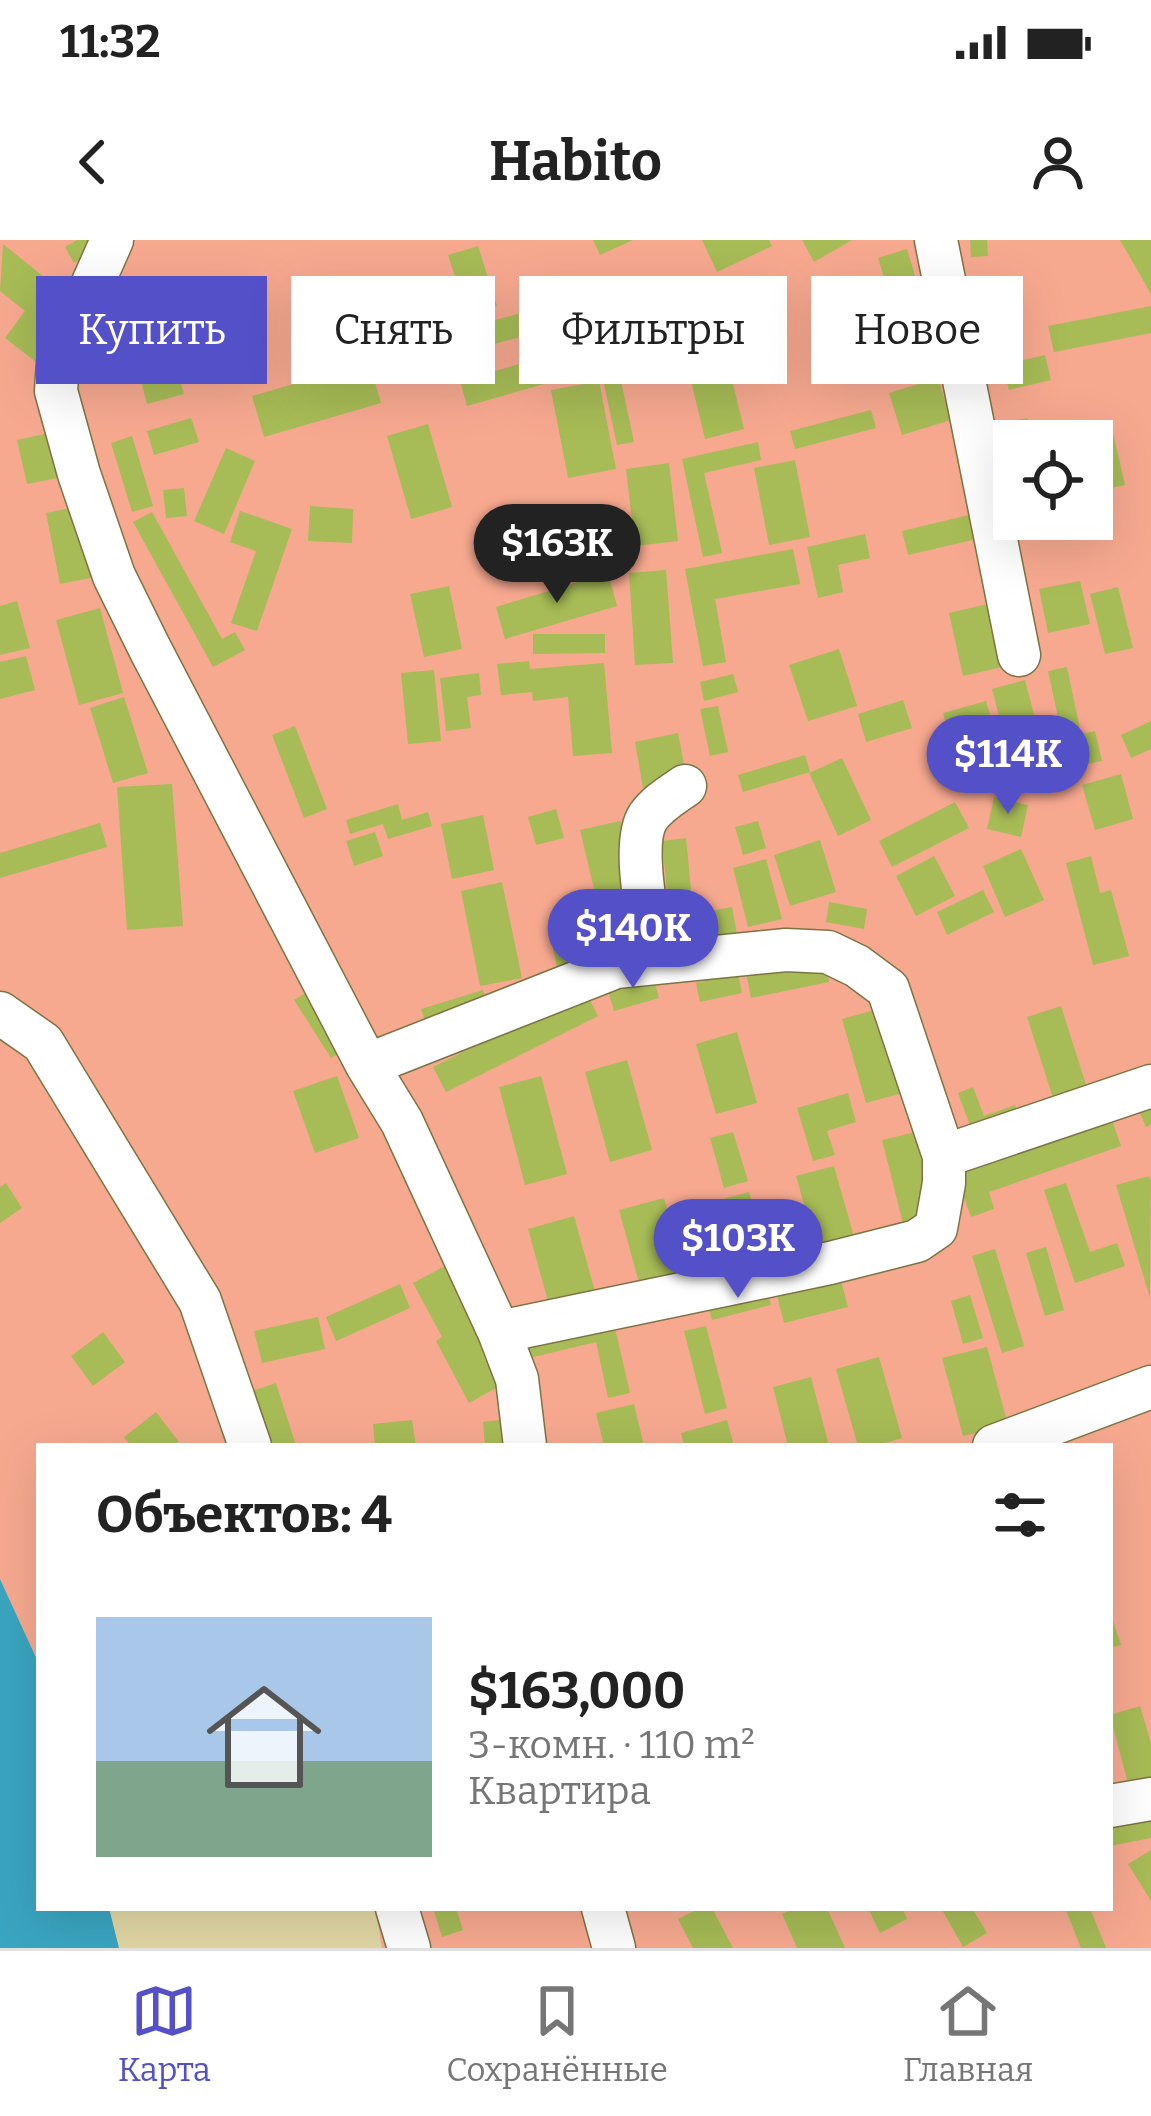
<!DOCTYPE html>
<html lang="ru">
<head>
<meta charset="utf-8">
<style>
	body { margin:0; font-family:Bitter,serif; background:#f2f2f2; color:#222; height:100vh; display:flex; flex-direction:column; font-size:45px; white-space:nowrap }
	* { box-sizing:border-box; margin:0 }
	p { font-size:39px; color:#767676 }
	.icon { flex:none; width:66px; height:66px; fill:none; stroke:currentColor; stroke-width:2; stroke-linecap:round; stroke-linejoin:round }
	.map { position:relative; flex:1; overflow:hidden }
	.drawer { position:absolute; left:36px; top:1203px; width:1077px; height:468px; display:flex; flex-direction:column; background:#fff; border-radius:0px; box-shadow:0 12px 48px #0002 }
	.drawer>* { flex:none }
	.hud { position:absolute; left:36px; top:36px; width:1080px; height:108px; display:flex; gap:24px }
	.tools { position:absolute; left:993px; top:180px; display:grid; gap:24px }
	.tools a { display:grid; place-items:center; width:120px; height:120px; border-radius:0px; background:#fff; box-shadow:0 12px 48px #0002; font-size:60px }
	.price { position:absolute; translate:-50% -102px; padding:0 27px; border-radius:42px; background:#5451c8; color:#fff; font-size:39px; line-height:78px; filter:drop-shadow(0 3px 6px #0008) }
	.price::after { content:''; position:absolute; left:50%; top:72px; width:36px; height:27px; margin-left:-18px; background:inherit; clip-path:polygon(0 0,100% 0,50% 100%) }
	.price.current { background:#222; color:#fff }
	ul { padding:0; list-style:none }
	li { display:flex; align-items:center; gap:36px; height:300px; padding:0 60px }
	li span { display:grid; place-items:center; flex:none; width:336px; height:240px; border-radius:0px; color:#555 }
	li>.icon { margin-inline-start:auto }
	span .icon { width:144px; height:144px; fill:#fffc; stroke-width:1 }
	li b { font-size:51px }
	h2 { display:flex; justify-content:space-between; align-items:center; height:144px; padding:0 60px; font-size:51px }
	.chip { padding:0 42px; border-radius:0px; background:#fff; box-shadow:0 12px 48px #0002; font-size:42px; line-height:108px }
	.chip.current { background:#5451c8; color:#fff }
	.status { display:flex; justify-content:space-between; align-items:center; height:84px; padding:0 60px; background:#fff; direction:ltr }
	.status svg { height:33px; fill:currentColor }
	header { display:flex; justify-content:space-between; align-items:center; height:156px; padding:0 60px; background:#fff; font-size:54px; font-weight:700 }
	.tabs { display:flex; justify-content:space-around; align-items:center; height:168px; border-top:3px solid #e0e0e0; background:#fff; font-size:33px; color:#767676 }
	.tabs a { display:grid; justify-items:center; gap:6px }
	.tabs .current { color:#5451c8 }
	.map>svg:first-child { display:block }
	.green { fill:#f7a990; fill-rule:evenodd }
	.water { fill:#3aa5c0 }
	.building { fill:#a7bb56 }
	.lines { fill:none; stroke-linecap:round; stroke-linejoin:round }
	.minor-casing { stroke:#7d7444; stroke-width:45 }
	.minor { stroke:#fff; stroke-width:42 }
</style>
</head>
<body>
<div class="status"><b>11:32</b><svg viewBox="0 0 49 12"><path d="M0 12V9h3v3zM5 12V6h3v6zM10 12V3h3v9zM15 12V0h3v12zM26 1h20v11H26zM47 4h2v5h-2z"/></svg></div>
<header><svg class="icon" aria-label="back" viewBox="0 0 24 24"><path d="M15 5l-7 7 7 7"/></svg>Habito<svg class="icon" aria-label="person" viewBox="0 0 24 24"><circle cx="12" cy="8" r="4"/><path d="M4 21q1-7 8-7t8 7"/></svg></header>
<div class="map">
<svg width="1151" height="1708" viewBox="0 0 1151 1708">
	<rect width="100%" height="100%" fill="#e1d7a4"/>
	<!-- green -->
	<path class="green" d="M0 0H1151V1708H382L375 1668H1110V1206H39V1424L0 1339ZM1014 201H1092V279H1014Z"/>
	<!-- water -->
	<path class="water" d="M0 1339 39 1424V1668H109L119 1708H0Z"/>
	<!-- building -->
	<path class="building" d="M77 0H113L74 23 65 7Z
		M593 0H633L600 15Z
		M702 0H769L772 6 717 32Z
		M802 0H852L814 22Z
		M970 0H987L988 16 971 17Z
		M1120 0H1151V54Z
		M3 4 59 49 36 79 57 96 36 122 5 98 25 71 0 51Z
		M478 6 497 66 467 75 448 15Z
		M907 9 927 76 899 85 878 18Z
		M663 56 673 79 639 94 629 71Z
		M1151 66V93L1054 112 1048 86Z
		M540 68 546 90 453 115 447 93Z
		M723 103 744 189 705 199 684 112Z
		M568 110 576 135 467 166 460 141Z
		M1045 115 1051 140 1009 150 1002 125Z
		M369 122 381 163 264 197 252 156Z
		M175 123 184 154 147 164 139 133Z
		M938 138 951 180 902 195 889 153Z
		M599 141 616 229 568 238 551 150Z
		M621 141 634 202 617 205 604 144Z
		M871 170 876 188 795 209 790 191Z
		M191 178 199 202 154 215 147 191Z
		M1027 178 1033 201H1013L1008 182Z
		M428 184 452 267 411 279 387 196Z
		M1112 189 1125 245 1092 252V201L1069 199Z
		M63 190 73 235 27 244 17 200Z
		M132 196 153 266 132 272 111 203Z
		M758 202 761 220 704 233 722 313 703 317 682 219Z
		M226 208 255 221 224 294 194 281Z
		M795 220 810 297 769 305 754 228Z
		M669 223 678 301 635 306 626 229Z
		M184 248 187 276 166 278 163 250Z
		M80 266 95 337 60 344 46 273Z
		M310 266 353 269 352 303 308 301Z
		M998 268 981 298 908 315 902 291Z
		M240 271 292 289 257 391 231 383 256 311 230 302Z
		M152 272 222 399 235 392 245 410 213 427 133 282Z
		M865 294 870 318 838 325 843 352 818 358 807 307Z
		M793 309 800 344 715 359 726 422 703 426 685 329Z
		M666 330 673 423 635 425 629 333Z
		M608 333 617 366 505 399 496 367Z
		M1080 341 1090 384 1048 393 1039 349Z
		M449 346 462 409 424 417 410 354Z
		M1118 347 1133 408 1105 414 1090 354Z
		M17 361 30 408 0 415V366Z
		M996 362 1011 425 963 436 949 373Z
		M100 368 123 453 79 465 56 380Z
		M533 394H605V413L533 414Z
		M839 409 857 466 808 481 789 425Z
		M26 416 35 450 0 459V422Z
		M529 421 530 429 604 423 612 513 573 516 568 457 533 461 532 452 501 455 497 424Z
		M1067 427 1081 494 1095 491 1102 521 1069 528 1048 431Z
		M434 430 441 501 408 504 401 433Z
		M479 433 481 455 467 457 471 488 446 491 440 438Z
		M733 434 738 452 704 461 700 442Z
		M1025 440 1050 536 1017 545 992 449Z
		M124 457 148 533 113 543 90 468Z
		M903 460 912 488 866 502 858 474Z
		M986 461 995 492 952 505 943 473Z
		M718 466 728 512 710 516 700 469Z
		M1151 481V509L1131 518 1121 495Z
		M295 486 327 569 304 578 272 495Z
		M678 493 687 540 643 548 635 502Z
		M805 515 810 532 743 552 738 535Z
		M842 518 871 580 838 596 809 533Z
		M1121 534 1133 579 1095 590 1082 545Z
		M172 544 183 686 127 690 117 547Z
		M994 557 1028 565 1021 597 987 589Z
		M955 562 969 588 892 627 879 601Z
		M398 564 402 580 428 572 432 586 388 599 383 584 350 594 346 580Z
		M556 569 564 598 536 605 528 577Z
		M483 575 494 630 452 639 441 584Z
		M620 581 650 706 557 727 553 708 605 695 580 590Z
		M758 581 766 608 743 615 735 587Z
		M100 583 107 607 0 638V613Z
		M375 592 383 616 354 626 346 601Z
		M686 598 693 670 669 672 662 601Z
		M820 600 836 652 790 666 774 615Z
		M1021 609 1044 660 1005 677 983 626Z
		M934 616 955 656 916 676 896 636Z
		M1091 616 1100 653 1111 650 1129 716 1093 725 1066 623Z
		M766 619 782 679 748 687 733 628Z
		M502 642 522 738 480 746 461 651Z
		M983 650 994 672 947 695 937 672Z
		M829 662 867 669 864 689 826 682Z
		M732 667 737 694 674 706 668 679Z
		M824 716 829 742 751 758 746 732Z
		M652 732 659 758 614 771 606 745Z
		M738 733 742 753 700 762 696 743Z
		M336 734 373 792 331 818 294 760Z
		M483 750 488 766 426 785 421 769Z
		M585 751 598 776 446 852 433 827Z
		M896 764 920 848 866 863 842 779Z
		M1061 766 1088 851 1054 861 1027 777Z
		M737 792 757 863 716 874 696 804Z
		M627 820 652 910 610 922 585 832Z
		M337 836 359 898 315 913 293 851Z
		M541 836 567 934 525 945 499 847Z
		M973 847 984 876 1015 865 1021 882 975 899 958 853Z
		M848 853 856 882 827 891 835 915 813 921 797 868Z
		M1151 861V885L1146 887 1137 866Z
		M1111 877 1121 906 989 952 994 969 971 977 955 932Z
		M920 891 942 977 904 987 882 900Z
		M733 892 748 941 724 948 710 898Z
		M834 926 854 997 816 1007 796 936Z
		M1149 936 1151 941 1150 1058 1116 945Z
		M6 943 22 968 0 983V947Z
		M1066 943 1090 1012 1117 1003 1125 1026 1075 1043 1044 950Z
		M749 952 766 1018 729 1028 712 962Z
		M664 958 686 1037 641 1050 619 970Z
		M574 976 597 1059 551 1072 528 989Z
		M1046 1007 1064 1070 1045 1076 1026 1013Z
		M995 1009 1024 1106 1002 1113 972 1016Z
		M445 1026 507 1142 469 1163 436 1101 442 1097 413 1043Z
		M838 1029 848 1067 784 1083 774 1044Z
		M766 1042 771 1065 712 1080 705 1057Z
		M400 1044 410 1068 336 1101 326 1077Z
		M970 1055 983 1098 963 1104 951 1061Z
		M318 1077 325 1109 262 1123 254 1091Z
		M613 1079 630 1153 608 1158 596 1102 521 1120 517 1102Z
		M706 1086 727 1168 705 1174 684 1091Z
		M103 1092 125 1122 93 1146 71 1116Z
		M987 1107 1008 1185 963 1196 942 1118Z
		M879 1117 902 1198 876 1206H858L836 1129Z
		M811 1137 829 1206H788L773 1147Z
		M276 1143 296 1206H270L252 1151Z
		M634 1164 644 1206H604L596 1173Z
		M156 1172 179 1202 173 1206H131L124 1197Z
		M507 1179 511 1206H485L483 1182Z
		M412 1180 416 1206H375L373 1184Z
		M727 1180 734 1206H684L681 1193Z
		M1110 1372 1121 1405 1110 1408Z
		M1140 1466 1151 1503V1545L1130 1551 1110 1475Z
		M1151 1576V1598L1110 1606V1584Z
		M1151 1610V1661L1128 1624Z
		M433 1668H456L463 1690 442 1697Z
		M700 1668H712L733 1708H693L678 1679Z
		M795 1668H827L845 1708H797L782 1674Z
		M868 1668H902L907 1679 880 1693Z
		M941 1668H972L987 1693 963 1707Z
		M1065 1668H1090L1106 1708H1081Z"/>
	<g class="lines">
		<defs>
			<path id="minor" d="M112 0 58 122 56 151 79 234 114 336 150 409 367 825
				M936 0 1019 415
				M786 710 828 712 857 726 888 749 944 916V943L936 988 917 1001 830 1023 499 1092 402 882 367 825 616 727Z
				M654 721C650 687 630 605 648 577 658 563 672 555 685 546
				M0 773 43 803 200 1061 250 1206
				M944 916 1151 846
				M499 1092 517 1139 525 1206
				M994 1206 1151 1147
				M1110 1566 1151 1559
				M397 1668 409 1708
				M603 1668 614 1708"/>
		</defs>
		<!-- minor casing -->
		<use href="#minor" class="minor-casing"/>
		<!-- minor -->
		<use href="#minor" class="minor"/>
	</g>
</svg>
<div class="tools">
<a><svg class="icon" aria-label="locate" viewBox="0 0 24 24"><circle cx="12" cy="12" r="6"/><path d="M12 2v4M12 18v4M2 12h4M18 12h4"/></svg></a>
</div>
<b class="price current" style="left:557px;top:366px">$163K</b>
<b class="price" style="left:1008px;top:577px">$114K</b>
<b class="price" style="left:633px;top:751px">$140K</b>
<b class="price" style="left:738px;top:1061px">$103K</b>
<div class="hud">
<a class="chip current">Купить</a>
<a class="chip">Снять</a>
<a class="chip">Фильтры</a>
<a class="chip">Новое</a>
</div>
<section class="drawer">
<h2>Объектов: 4<svg class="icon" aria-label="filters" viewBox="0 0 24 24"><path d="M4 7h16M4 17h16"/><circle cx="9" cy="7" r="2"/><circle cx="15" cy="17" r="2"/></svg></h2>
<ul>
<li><span style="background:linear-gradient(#a9c7e8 60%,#7fa58c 0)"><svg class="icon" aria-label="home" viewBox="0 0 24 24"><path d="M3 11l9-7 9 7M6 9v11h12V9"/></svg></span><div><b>$163,000</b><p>3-комн. · 110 m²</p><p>Квартира</p></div></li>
</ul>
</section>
</div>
<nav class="tabs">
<a class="current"><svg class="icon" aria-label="map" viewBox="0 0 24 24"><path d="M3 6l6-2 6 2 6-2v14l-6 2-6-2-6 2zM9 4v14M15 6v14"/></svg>Карта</a>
<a><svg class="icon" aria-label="saved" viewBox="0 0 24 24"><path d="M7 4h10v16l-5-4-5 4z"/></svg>Сохранённые</a>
<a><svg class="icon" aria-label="home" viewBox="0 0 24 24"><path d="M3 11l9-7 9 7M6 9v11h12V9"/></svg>Главная</a>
</nav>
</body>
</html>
